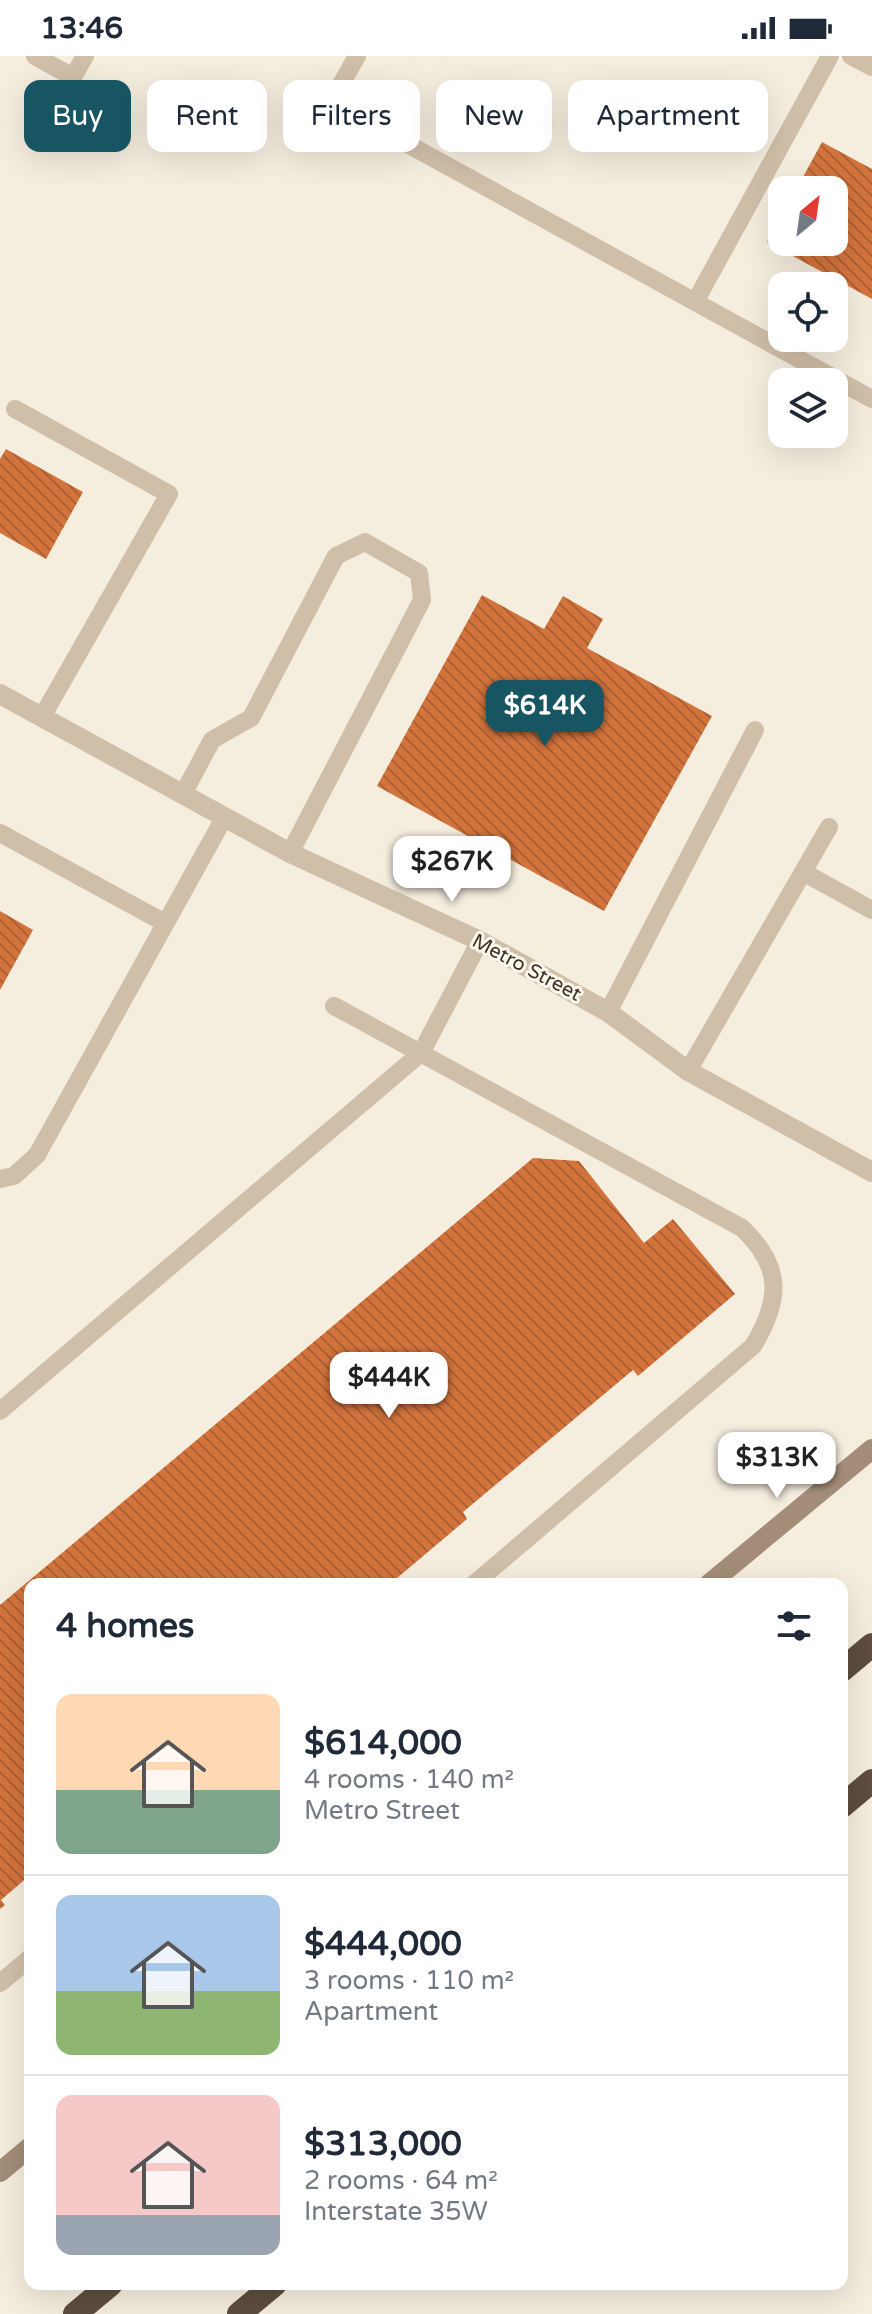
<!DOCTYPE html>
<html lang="en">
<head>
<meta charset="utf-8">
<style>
	body { margin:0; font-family:"Varela Round",sans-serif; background:#f2f2f3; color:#1f2937; height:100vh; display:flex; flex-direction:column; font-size:30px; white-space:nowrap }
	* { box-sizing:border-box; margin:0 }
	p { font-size:26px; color:#747a83 }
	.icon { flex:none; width:44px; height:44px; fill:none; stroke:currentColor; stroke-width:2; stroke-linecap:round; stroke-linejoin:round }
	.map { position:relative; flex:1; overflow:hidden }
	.panel { position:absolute; left:24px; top:1522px; width:824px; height:712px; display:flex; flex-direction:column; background:#fff; border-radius:16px; box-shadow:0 8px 32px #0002 }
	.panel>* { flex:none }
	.top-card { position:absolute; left:24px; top:24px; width:824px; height:72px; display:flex; gap:16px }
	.needle { width:52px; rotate:29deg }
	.controls { position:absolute; left:768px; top:120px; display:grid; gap:16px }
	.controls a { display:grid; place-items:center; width:80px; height:80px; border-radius:16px; background:#fff; box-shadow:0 8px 32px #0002; font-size:40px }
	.price { position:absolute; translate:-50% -68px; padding:0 18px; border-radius:16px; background:#fff; color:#222; font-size:26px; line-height:52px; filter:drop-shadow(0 2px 4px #0008) }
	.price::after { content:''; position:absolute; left:50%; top:48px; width:24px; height:18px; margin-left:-12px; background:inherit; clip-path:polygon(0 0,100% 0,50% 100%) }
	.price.selected { background:#185563; color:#fff }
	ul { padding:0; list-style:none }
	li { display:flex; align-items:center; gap:24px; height:200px; padding:0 32px }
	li+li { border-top:2px solid #e0e1e3 }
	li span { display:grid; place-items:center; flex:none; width:224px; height:160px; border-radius:16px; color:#555 }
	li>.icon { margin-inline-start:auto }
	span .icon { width:96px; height:96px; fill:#fffc; stroke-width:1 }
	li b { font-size:34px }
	h2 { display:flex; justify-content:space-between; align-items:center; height:96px; padding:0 32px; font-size:34px }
	.pill { padding:0 28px; border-radius:16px; background:#fff; box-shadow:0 8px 32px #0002; font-size:28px; line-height:72px }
	.pill.selected { background:#185563; color:#fff }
	.status { display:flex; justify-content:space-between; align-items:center; height:56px; padding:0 40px; background:#fff; direction:ltr }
	.status svg { height:22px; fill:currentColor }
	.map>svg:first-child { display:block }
	.building { fill:url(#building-back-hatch) }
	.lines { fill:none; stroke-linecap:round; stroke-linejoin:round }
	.lane { stroke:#d0bfa8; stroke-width:18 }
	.street { stroke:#d0bfa8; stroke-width:20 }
	.secondary { stroke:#a48d78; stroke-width:20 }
	.highway { stroke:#5d4c3f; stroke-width:24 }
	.labels { text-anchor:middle; stroke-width:6; stroke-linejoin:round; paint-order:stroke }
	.street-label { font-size:20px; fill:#3b3129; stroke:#fcf6eb }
</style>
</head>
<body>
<div class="status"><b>13:46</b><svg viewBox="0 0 49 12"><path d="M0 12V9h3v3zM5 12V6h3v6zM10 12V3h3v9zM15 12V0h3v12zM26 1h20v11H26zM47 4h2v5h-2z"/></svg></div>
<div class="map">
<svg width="872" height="2258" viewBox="0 0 872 2258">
	<defs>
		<pattern id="building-back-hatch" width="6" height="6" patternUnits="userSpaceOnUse" patternTransform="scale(2)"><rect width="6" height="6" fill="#d4743d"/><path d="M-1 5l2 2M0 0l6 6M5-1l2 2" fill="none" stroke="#ad6033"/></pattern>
	</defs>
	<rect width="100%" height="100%" fill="#f5edde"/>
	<!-- building -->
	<path class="building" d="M822 86 872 113V243L767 186 782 159V186H834V134H796Z
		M6 393 83 436 46 503 0 477V403Z
		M482 539 544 573 563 540 603 563 587 592 712 660 604 855 377 730Z
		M0 855 33 874 0 934Z
		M533 1102 579 1105 644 1187 673 1163 735 1238 638 1320 633 1314 463 1456 467 1463 390 1528H30V1819L1 1844 5 1849 0 1853V1549Z"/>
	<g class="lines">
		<!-- lane -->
		<path class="lane" d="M35 0 73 21 85 0
			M357 0 331 46 872 343
			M851 0 872 11
			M695 246 830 0
			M15 353 169 438 42 661
			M183 738 212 684 251 662 336 500 365 486 419 517 422 544 290 797
			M0 777 165 867
			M803 816 872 854
			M334 950 742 1172C783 1211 781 1244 753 1290L474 1528
			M608 956 755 674
			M688 1015 829 771
			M0 1123 14 1120 37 1099 224 762
			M0 1355 421 997 480 885
			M0 1927 30 1902"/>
		<!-- street -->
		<path class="street" d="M0 638 290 797 480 885 608 956 688 1015 872 1116"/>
		<!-- secondary -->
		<path class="secondary" d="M709 1528 872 1393
			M0 2116 30 2091"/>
		<!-- highway -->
		<path class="highway" d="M842 1614 872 1589
			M842 1750 872 1725
			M75 2258 111 2228
			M239 2258 275 2228"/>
	</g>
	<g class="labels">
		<!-- street labels -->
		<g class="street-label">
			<text transform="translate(527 911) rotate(28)" y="7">Metro Street</text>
		</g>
	</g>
</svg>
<div class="controls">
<a><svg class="needle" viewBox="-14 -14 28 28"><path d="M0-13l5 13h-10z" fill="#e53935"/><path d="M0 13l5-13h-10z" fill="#747a83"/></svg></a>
<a><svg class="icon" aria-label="locate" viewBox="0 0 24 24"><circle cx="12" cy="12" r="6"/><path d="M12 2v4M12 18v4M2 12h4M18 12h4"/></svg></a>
<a><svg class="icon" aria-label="layers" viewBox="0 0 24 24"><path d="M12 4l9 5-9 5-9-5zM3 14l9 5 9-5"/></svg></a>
</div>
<b class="price selected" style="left:545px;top:692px">$614K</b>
<b class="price" style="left:452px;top:848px">$267K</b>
<b class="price" style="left:389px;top:1364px">$444K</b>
<b class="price" style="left:777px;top:1444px">$313K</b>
<div class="top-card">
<a class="pill selected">Buy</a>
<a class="pill">Rent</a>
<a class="pill">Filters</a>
<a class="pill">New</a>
<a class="pill">Apartment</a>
</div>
<section class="panel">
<h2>4 homes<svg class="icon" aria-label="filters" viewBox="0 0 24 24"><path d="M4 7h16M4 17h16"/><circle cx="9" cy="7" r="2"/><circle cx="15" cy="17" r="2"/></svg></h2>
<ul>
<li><span style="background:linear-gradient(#ffd9b3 60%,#7fa58c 0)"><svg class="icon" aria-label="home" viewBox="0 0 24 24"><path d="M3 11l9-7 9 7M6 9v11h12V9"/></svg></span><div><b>$614,000</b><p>4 rooms · 140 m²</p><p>Metro Street</p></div></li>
<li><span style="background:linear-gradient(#a9c7e8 60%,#8fb573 0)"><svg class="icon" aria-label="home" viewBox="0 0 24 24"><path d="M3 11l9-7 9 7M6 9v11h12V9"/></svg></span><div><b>$444,000</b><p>3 rooms · 110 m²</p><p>Apartment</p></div></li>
<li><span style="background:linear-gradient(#f6c9c9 75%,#9aa5b1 0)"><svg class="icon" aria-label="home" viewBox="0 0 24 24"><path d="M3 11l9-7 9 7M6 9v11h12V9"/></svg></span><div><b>$313,000</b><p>2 rooms · 64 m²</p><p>Interstate 35W</p></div></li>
</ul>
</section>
</div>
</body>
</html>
